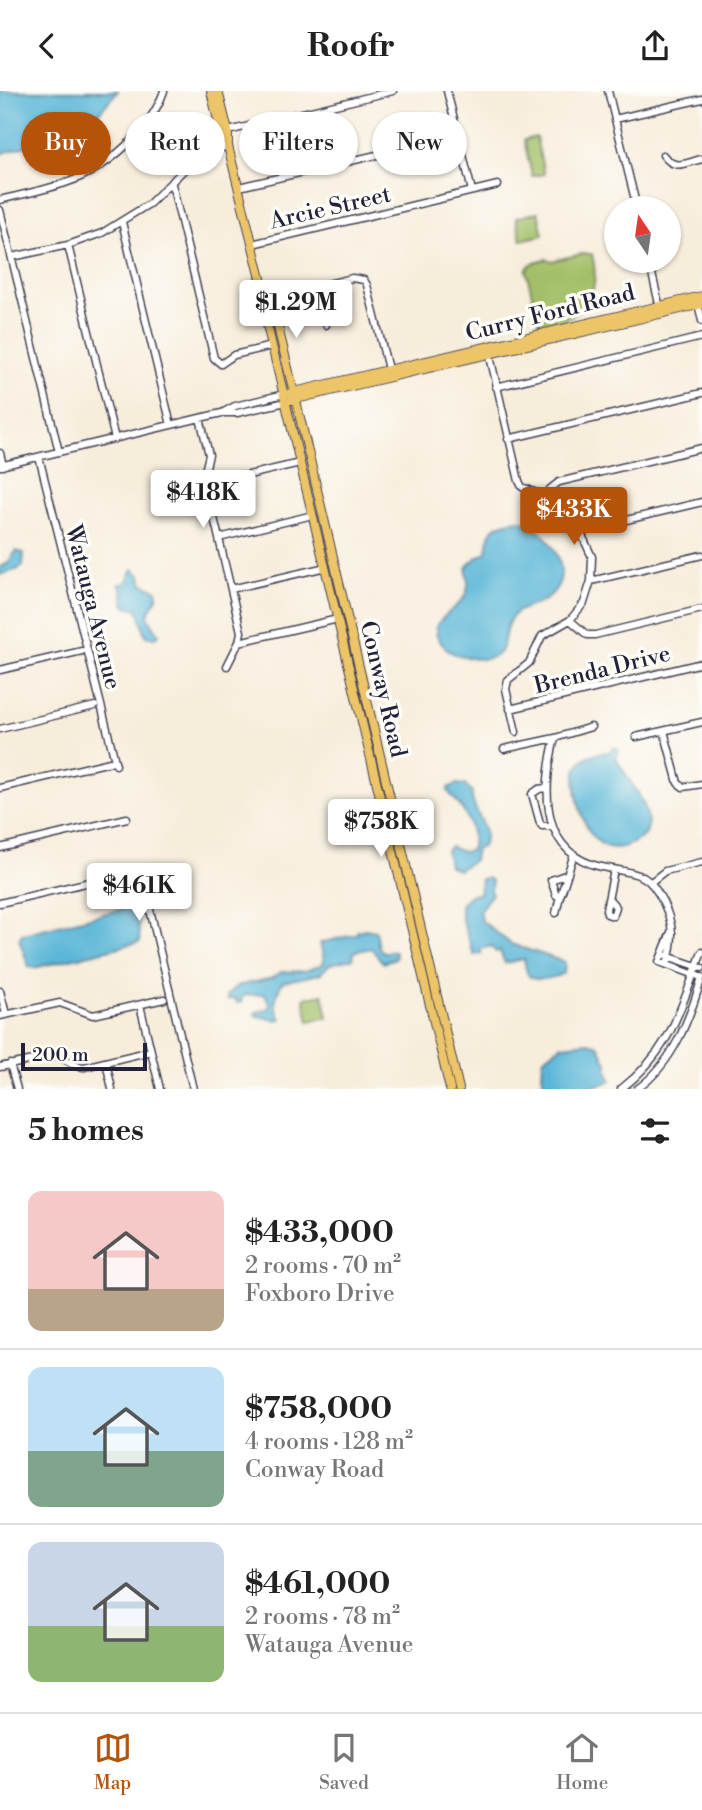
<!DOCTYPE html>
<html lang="en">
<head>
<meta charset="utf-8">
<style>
	body { margin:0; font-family:"Libre Bodoni",serif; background:#f2f2f2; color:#222; height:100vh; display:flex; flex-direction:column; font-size:26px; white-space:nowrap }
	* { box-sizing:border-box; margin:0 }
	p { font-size:23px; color:#767676 }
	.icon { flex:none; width:38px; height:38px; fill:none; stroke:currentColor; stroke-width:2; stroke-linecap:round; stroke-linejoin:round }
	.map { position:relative; height:998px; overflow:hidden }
	.side { display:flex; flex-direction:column; background:#fff; flex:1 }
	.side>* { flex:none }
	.top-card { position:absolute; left:21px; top:21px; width:662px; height:63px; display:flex; gap:14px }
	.needle { width:46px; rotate:347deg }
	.fabs { position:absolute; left:604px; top:105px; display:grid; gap:14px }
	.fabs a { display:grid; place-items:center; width:77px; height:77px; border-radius:50%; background:#fff; box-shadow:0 2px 5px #0004; font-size:35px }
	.scale { position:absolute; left:21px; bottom:18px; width:126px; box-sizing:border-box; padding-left:7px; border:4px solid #22223b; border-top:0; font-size:19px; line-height:24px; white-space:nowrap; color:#22223b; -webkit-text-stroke:5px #fdfcf7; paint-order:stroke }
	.price { position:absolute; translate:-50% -60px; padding:0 16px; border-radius:7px; background:#fff; color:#222; font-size:23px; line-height:46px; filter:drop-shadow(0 2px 4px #0008) }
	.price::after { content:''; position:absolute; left:50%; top:42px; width:21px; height:16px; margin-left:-10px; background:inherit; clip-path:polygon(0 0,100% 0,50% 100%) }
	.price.selected { background:#b45309; color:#fff }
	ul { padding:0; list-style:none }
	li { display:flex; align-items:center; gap:21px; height:175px; padding:0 28px }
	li+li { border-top:2px solid #e0e0e0 }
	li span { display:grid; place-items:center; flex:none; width:196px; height:140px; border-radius:14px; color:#555 }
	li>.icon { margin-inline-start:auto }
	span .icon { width:84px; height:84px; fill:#fffc; stroke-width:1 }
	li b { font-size:30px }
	h2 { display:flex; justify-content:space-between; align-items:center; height:84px; padding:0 28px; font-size:30px }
	.pill { padding:0 24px; border-radius:32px; background:#fff; box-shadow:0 2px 5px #0004; font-size:24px; line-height:63px }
	.pill.selected { background:#b45309; color:#fff }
	header { display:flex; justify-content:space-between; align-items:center; height:91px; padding:0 28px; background:#fff; font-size:32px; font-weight:700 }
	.tabs { display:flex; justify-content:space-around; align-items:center; height:98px; border-top:2px solid #e0e0e0; background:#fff; font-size:19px; color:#767676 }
	.tabs a { display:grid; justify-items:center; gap:4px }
	.tabs .selected { color:#b45309 }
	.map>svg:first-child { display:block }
	.green { fill:#a3c068; stroke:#627152; stroke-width:2 }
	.water { fill:#59b6d7; stroke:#3e6c89; stroke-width:2 }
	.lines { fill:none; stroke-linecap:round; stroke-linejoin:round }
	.minor-casing { stroke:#424053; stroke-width:9 }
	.major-casing { stroke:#424053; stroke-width:10 }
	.minor { stroke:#fff; stroke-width:6 }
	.major { stroke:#edc569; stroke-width:8 }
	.labels { text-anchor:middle; stroke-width:7; stroke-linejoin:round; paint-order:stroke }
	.street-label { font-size:23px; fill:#22223b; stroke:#fdfcf7 }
</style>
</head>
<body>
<header><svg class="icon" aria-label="back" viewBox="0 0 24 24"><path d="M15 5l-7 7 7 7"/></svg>Roofr<svg class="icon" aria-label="share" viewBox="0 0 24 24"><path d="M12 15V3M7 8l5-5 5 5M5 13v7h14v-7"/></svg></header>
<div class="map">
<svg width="702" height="998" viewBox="0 0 702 998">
	<rect width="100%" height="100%" fill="#fdfcf7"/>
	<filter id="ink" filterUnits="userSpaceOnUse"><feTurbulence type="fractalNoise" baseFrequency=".0143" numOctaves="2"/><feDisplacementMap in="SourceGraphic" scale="14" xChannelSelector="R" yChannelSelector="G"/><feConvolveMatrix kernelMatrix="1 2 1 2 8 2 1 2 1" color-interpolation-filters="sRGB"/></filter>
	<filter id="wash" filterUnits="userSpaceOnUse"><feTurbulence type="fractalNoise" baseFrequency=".00686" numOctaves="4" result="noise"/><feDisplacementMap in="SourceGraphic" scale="28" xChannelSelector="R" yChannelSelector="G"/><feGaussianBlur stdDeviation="1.57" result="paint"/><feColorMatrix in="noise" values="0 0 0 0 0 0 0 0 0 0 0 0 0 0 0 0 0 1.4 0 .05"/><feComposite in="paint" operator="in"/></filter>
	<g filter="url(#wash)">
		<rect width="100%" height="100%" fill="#f7eddb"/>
		<!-- green -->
		<path class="green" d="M536 46 544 83 532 85 524 49Z
			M538 121 543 144 521 149 516 127Z
			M582 163H592C603 207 581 228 540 236L526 179C531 170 538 170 547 168L551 170Z
			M323 903 328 926 309 930 304 907Z"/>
		<!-- water -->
		<path class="water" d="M0 0H118L89 33 67 43 0 63Z
			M518 429C539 431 562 462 561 483 561 492 555 500 549 506 539 516 525 514 516 522 494 540 520 577 464 566 455 564 448 561 442 553 422 529 458 522 466 503 475 480 452 479 487 461 489 438 493 432 518 429Z
			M16 460 24 462 23 475 19 478 0 484V476L7 473Z
			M133 478 141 485 143 493 157 499C160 511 148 515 148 526L159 543 155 547 147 545 145 543 138 518 125 515C122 508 125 500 119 493H125Z
			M614 656 619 659 616 666C626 690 655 714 646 743 608 774 587 749 578 710 576 698 572 683 580 672 587 663 598 662 609 661Z
			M457 693 465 694 472 700C469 719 494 736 482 756L476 758 474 769 458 779 449 775 446 759 450 756 463 761 471 759C477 735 462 716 448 700V697Z
			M488 787 492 791 490 800 492 803 479 820 482 830 511 853 565 871 564 882C557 886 536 892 529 885 526 882 525 873 524 868L505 872 500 860 496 861 491 855 481 858V863L474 864 461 826V813L470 804 479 803 481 788Z
			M130 816 137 822 140 851 34 877 29 876 19 848 22 843Z
			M365 838 376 840 379 857 383 861 395 860 396 867 383 872 371 857 354 861 353 868 330 873 320 883 282 891C275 909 272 911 281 928L278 929 255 925 256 921 267 918 270 914 265 903 245 904 242 906V910L237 912 235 907 227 909V904L237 895 272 887 281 881 305 880 323 873 324 868 320 852 357 843V840Z
			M588 951 599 955 605 969 608 972 607 978 611 989C598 998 565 998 546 998L542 984 543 968 562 954Z"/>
	</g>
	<g filter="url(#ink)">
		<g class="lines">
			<defs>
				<path id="minor" d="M447 0 472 100
					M608 0 637 117
					M615 28 702 8
					M228 40 393 0
					M663 64C675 80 685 72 702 68
					M172 93 214 267 221 273 234 264 272 255
					M239 96 458 45
					M0 109C23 103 46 99 68 91 107 78 151 38 164 0
					M0 119 59 361
					M122 131 171 334
					M252 153 498 94
					M68 154 115 348
					M12 166 68 154 102 142 149 113 199 64 228 55
					M649 170 660 217
					M316 195 326 234
					M266 208 352 187 364 189 367 194 389 282
					M698 212 702 230
					M489 261 519 390 522 396 547 406 566 422 580 440 592 466 591 490 584 512 570 529 542 545 529 572 508 589 506 598 516 641
					M496 296 702 246
					M224 322H237L286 311
					M200 327 209 364 204 384 241 541 239 551 227 575
					M508 348 702 302
					M0 362 3 375
					M39 366 116 674
					M0 375 200 327 222 322 235 315 284 303
					M206 394 300 372
					M547 406 550 398 559 391 702 357
					M580 440 702 411
					M219 447 313 424
					M591 490 702 464
					M231 498 326 476
					M570 529 587 544H595L702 518
					M239 551 338 528
					M0 579 82 560
					M510 618 702 572
					M591 636 555 647C544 691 538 754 591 773 607 779 628 778 643 786 658 794 671 825 672 842 672 853 670 864 667 874
					M0 638 95 615
					M664 640 678 692 683 696 702 693
					M636 646 702 631
					M504 658 555 647
					M0 697 110 671
					M546 697 539 698 532 703 540 732 542 735H552
					M0 757 127 727
					M568 783 551 789 556 804 560 805 562 800 574 763
					M651 791 665 780 702 771
					M146 802 193 998
					M609 808 616 816 613 825 607 823 606 819 614 779
					M0 812 141 779
					M556 822 560 805
					M671 841 659 871 698 885
					M667 865 702 877
					M0 900 6 923
					M140 914 160 998
					M0 925 60 912 93 924 164 908
					M106 971 112 998
					M10 973 17 998
					M0 976 56 964 77 975 84 976 151 960
					M621 998C672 959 680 918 702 861
					M637 998C673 973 690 927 702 886"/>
				<path id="major" d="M211 0 221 42 227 52
					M218 0 228 40V55L266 208 267 234 450 998
					M268 214 277 232 297 314 459 998
					M290 302 702 205
					M292 309 702 213"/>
			</defs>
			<!-- minor casing -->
			<use href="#minor" class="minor-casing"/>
			<!-- major casing -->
			<use href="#major" class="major-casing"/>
			<!-- minor -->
			<use href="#minor" class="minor"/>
			<!-- major -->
			<use href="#major" class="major"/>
		</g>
	</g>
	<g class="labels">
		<!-- street labels -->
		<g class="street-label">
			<text transform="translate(330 116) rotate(-13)" y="8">Arcie Street</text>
			<text transform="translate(550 221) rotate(-14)" y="8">Curry Ford Road</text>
			<text transform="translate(94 516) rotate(76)" y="8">Watauga Avenue</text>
			<text transform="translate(602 578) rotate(-14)" y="8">Brenda Drive</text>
			<text transform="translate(384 598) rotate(77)" y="8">Conway Road</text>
		</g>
	</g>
</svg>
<div class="fabs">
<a><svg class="needle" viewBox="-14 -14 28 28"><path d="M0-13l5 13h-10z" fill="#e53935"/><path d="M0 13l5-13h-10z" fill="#767676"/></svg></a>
</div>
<div class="scale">200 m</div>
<b class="price" style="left:296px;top:249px">$1.29M</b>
<b class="price" style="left:203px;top:439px">$418K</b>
<b class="price selected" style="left:574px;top:456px">$433K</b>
<b class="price" style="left:381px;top:768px">$758K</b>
<b class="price" style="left:139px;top:832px">$461K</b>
<div class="top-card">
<a class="pill selected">Buy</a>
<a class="pill">Rent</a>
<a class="pill">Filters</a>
<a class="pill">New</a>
</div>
</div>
<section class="side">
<h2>5 homes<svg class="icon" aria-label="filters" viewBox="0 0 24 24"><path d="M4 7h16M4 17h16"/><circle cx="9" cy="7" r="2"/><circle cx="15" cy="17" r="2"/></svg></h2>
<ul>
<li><span style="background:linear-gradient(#f6c9c9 70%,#b9a48a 0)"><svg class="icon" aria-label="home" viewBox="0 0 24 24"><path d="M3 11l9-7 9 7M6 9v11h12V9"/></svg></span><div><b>$433,000</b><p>2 rooms · 70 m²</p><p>Foxboro Drive</p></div></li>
<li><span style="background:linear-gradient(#bfe0f5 60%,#7fa58c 0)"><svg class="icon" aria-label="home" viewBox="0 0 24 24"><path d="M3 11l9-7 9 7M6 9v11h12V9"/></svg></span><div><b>$758,000</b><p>4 rooms · 128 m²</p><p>Conway Road</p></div></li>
<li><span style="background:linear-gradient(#c9d6e8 60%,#8fb573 0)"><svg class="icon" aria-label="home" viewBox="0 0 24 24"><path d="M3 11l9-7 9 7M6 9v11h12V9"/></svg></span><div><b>$461,000</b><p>2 rooms · 78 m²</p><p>Watauga Avenue</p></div></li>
</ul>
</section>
<nav class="tabs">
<a class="selected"><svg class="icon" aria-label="map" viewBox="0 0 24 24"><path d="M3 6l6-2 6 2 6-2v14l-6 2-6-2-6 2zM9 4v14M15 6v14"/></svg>Map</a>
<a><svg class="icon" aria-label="saved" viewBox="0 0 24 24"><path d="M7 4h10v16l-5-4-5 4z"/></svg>Saved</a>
<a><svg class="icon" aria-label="home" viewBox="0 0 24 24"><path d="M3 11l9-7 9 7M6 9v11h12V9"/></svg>Home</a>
</nav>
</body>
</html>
